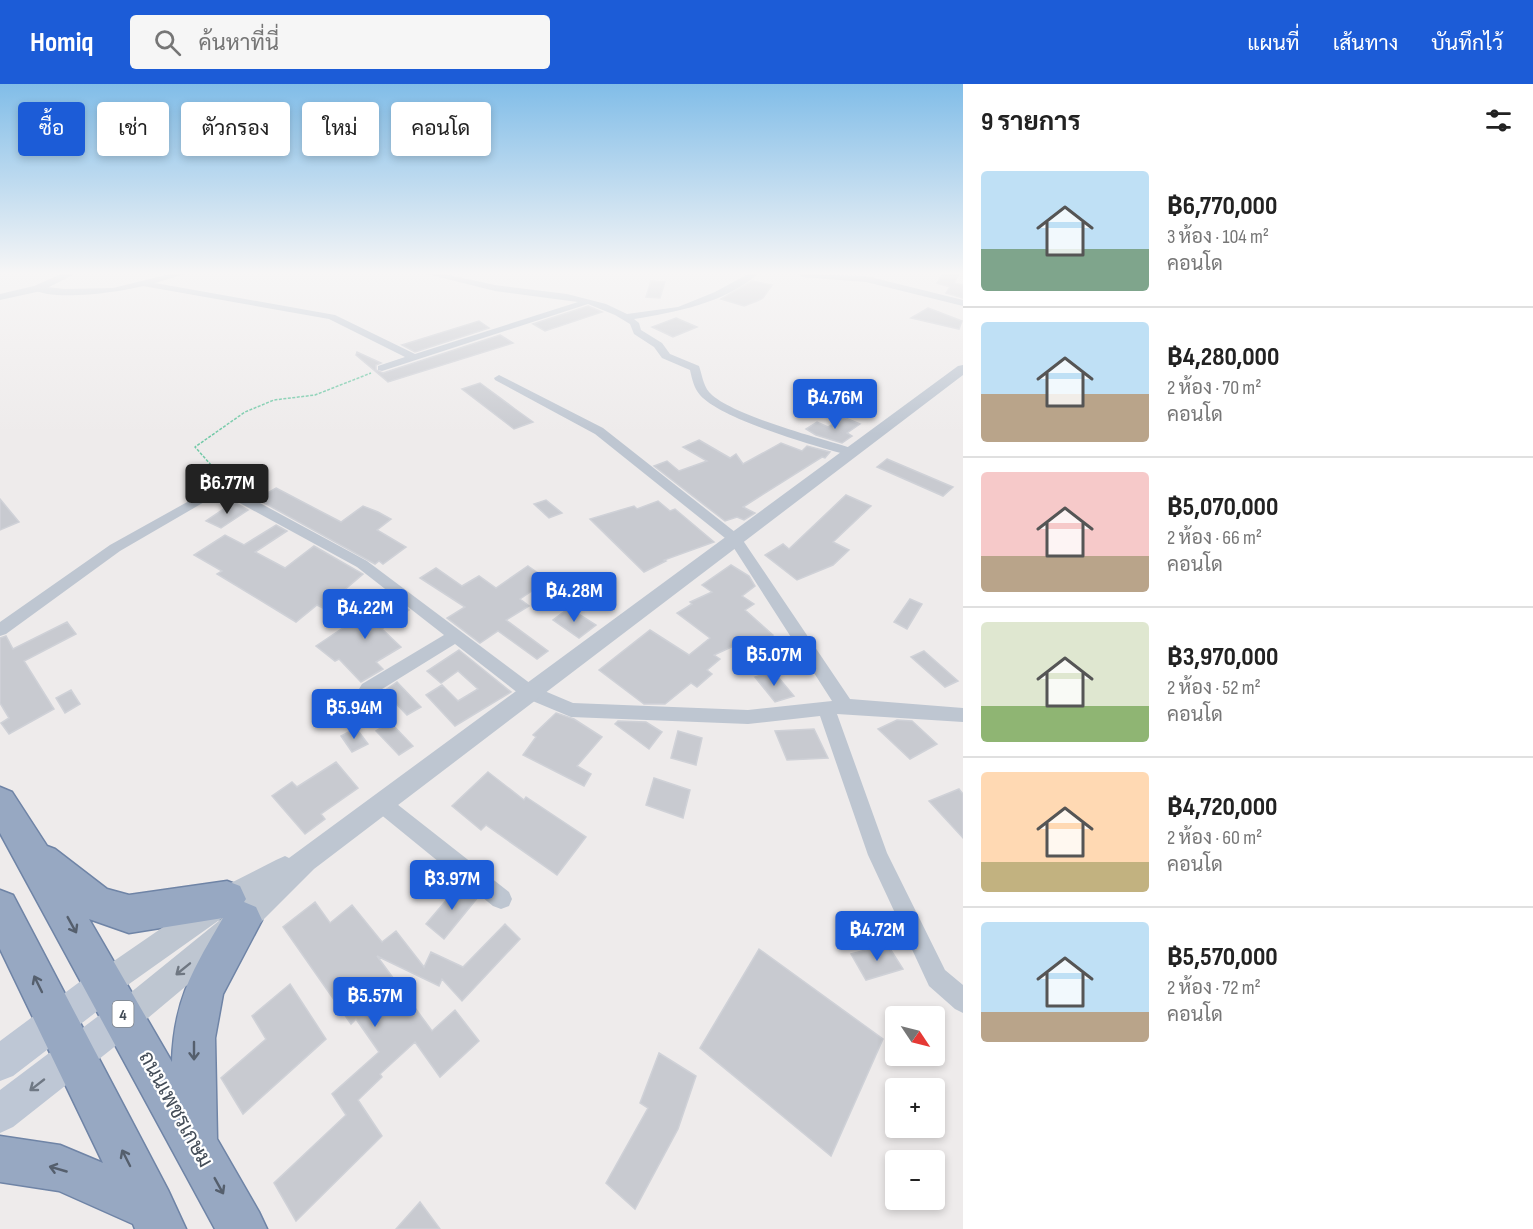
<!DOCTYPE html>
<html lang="th">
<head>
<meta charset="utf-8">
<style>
	body { margin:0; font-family:"Sofia Sans Condensed",Sarabun,sans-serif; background:#f6f6f6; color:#222; height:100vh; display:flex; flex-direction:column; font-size:22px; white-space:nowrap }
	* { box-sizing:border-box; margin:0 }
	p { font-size:20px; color:#767676 }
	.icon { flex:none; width:33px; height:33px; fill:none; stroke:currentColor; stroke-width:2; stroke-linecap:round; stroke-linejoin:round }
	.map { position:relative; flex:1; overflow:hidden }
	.sheet { display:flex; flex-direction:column; background:#fff; width:570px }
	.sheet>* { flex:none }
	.top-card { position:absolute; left:18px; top:18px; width:570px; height:54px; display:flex; gap:12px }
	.needle { width:39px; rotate:125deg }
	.fabs { position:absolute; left:885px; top:922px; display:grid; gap:12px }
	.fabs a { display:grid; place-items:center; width:60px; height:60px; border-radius:6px; background:#fff; box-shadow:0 3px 9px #0003; font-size:30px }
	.price { position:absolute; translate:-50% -51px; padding:0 14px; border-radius:6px; background:#1c5cd7; color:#fff; font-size:20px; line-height:39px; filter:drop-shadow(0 2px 3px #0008) }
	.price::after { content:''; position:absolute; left:50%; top:36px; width:18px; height:14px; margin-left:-9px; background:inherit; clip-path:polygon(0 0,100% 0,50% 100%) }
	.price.active { background:#222; color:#fff }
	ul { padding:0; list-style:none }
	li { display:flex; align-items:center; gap:18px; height:150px; padding:0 18px }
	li+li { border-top:2px solid #e0e0e0 }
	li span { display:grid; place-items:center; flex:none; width:168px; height:120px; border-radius:6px; color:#555 }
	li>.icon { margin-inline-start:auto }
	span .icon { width:72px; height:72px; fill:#fffc; stroke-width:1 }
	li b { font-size:26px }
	h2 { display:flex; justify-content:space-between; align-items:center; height:72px; padding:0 18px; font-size:26px }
	.chip { padding:0 21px; border-radius:6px; background:#fff; box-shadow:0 3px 9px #0003; font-size:21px; line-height:54px }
	.chip.active { background:#1c5cd7; color:#fff }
	header { display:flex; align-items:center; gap:36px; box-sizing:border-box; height:84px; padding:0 30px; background:#1c5cd7; color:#fff }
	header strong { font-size:28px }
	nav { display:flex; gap:33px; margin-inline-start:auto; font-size:21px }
	.search { width:420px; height:54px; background:#f6f6f6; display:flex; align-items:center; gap:15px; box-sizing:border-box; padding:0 21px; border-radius:6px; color:#767676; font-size:22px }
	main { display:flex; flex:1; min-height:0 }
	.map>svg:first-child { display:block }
	.building { fill:#c8cad0; stroke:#cfd1d7; stroke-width:1.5 }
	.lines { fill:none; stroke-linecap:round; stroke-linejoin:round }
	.trunk-casing { stroke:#6f84a6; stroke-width:3 }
	.path { stroke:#72c9a7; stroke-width:1.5; stroke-dasharray:3 1.5; stroke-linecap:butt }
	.minor { fill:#bec6d1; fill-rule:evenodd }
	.tertiary { fill:#bec6d1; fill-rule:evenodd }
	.secondary { fill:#bec7d5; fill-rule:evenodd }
	.trunk { fill:#97a8c2; fill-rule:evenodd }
	.oneway { stroke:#555f6d }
	.oneway2 { stroke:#6f7782 }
	.oneway3 { stroke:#6f7884 }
	.labels { text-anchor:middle; stroke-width:4.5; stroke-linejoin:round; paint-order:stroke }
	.shield { fill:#fff; stroke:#7c828a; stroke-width:1.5 }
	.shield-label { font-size:16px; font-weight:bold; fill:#444d58 }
	.near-street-label { font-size:21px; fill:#444d58; stroke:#fff }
</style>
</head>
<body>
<header>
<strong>Homiq</strong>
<div class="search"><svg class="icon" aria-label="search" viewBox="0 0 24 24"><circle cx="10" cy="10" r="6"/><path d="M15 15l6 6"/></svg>ค้นหาที่นี่</div>
<nav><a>แผนที่</a><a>เส้นทาง</a><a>บันทึกไว้</a></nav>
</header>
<main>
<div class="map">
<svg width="963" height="1145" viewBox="0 0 963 1145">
	<rect width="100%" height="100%" fill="#eeebeb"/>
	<!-- building -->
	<path class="building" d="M943 190H959L954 199 963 201V214L946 209 950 203 937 199Z
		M651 197 665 198 660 214 646 213Z
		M752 197 772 201 763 214 757 217 744 222 721 215Z
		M588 222 602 228 545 247 533 240Z
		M928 224 962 237 959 245 911 234Z
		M676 234 697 243 673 253 652 243Z
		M479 237 489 244 415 268 402 261Z
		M500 251 513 259 388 298 356 271 357 268 381 279 376 281V286L383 289Z
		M480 299 515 325 533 338 514 345 462 305Z
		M843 333 860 340 847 349 852 352 842 359 816 351 806 345 817 338 828 343Z
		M699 356 730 374 736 370 743 380 781 359 802 367 807 362 830 368 825 374 822 373 743 423 755 429 744 436 737 433 725 437 654 382 667 377 679 387 707 377 683 363Z
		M887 375 953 403 943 412 877 383Z
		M276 404 341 438 363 422 378 428 391 435 377 446 406 463 383 480 379 477 375 480 257 415Z
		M846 411 871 422 833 458 849 466 833 481 797 496 765 471 783 460 789 465Z
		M0 415 19 438 0 446Z
		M546 416 562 429 549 434 534 420Z
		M658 417 670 427 675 425 714 458 664 476 666 477 644 488 590 435 634 422 637 425Z
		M234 418 248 426 221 444 206 437Z
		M276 441 287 447 255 468 285 484 314 462 363 490 323 524 317 521 296 538 217 490 222 487 194 471 225 451 244 461Z
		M731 481 749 492 755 502 742 512 754 520 745 526 773 551 759 558 753 553 714 571 720 575 707 586 712 590 697 603 691 599 665 620H644L599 586 650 546 689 571 710 554 677 529 692 520 690 518 712 508 702 501Z
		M528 482 548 496 520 515 529 522 506 536 548 567 537 575 498 547 480 559 447 534 465 523 420 494 436 484 462 502 479 492 496 504Z
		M391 512 409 526 382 545 401 563 376 578 383 585 361 598 339 575 335 577 316 562Z
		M910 515 922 520 907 545 894 538Z
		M569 524 596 541 579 554 553 536Z
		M67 538 76 550 24 577 54 625 9 650 1 639 9 634 0 619V554L6 552 13 565Z
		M459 566 511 608 455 642 426 611 442 601 458 617 478 605 458 587 441 599 427 587Z
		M924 567 958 597 945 603 911 573Z
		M773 587 794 612 775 618 755 593Z
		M397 598 421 623 407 631 384 607Z
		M71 606 80 620 65 629 56 614Z
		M556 629 574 635 602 653 577 682 591 690 584 702 523 671 536 653 533 651Z
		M897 636 912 637 937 660 910 675 878 645Z
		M618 637 646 638 662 648 649 665 615 640Z
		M390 638 413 662 399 671 376 647Z
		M356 644 368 660 352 668 341 652Z
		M814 645 828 674 787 676 775 647Z
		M678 647 702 654 696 681 671 674Z
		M336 678 358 704 321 730 325 735 305 750 272 712 292 698 297 703Z
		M488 688 524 716 526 713 586 753 557 791 486 741 481 746 452 722Z
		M654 694 690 706 683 734 646 721Z
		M959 705 963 710V754L929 717Z
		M461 799 478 813 444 855 426 840Z
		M315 818 330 839 352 821 382 858 396 847 424 883 431 868 463 883 505 840 520 855 462 917 442 895 439 902 377 872 432 947 455 926 479 957 440 993 415 958 380 990 382 993 358 1016 382 1052 296 1137 274 1099 346 1031 332 1010 379 968 356 935 351 940 283 843Z
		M887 860 903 885 866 896 851 870Z
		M759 865 883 955 831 1072 700 964Z
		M290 900 326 955 243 1030 221 994 266 955 252 932Z
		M659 969 696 992 678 1045 635 1125 606 1099 648 1024 640 1019Z
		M420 1118 440 1145H396Z"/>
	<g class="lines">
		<defs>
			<path id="trunk" d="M0 703 12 708 47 762 55 765 107 805 129 811 227 797 240 802 246 815 244 818 256 823 262 836 223 910 215 954 217 1055 259 1128 267 1145H215L0 749ZM223 834C193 886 174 915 172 978L89 835 129 849Z
				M0 806 13 811 168 1106 186 1145H135L133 1140 59 1107 0 1098V1052L60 1061 103 1079 0 865Z"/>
		</defs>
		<!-- trunk casing -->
		<use href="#trunk" class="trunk-casing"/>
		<!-- path -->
		<path class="path" d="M214 394 212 382 195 363 245 328 274 316 315 311 371 289"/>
		<!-- minor -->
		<path class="minor" d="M170 190H185L155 199 335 231 415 270 578 218 495 207 427 190H444L495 201 567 210 606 220 627 230 678 223 715 208 748 190H758C724 219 677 228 634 235L639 239 641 246 662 259 670 270 699 282C702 290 703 301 709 308 729 331 823 355 855 365L857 368 851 372C818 363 722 336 700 311 694 304 692 295 690 286L662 274 654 263 634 250 630 240 615 231 588 220 382 287 378 286V282L405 273 329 235 143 202C120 208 52 218 33 205L37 202 65 205 113 204Z
			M798 190 866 192 963 216V222L866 198 802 193Z
			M499 291 603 344 740 452 850 615 963 624V638L837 630 887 769 945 886 963 901V929L955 925 929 902 868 771 820 632 748 640 571 633 523 613 455 560 374 610 368 612 362 610 359 605 362 600 444 551 357 483 225 411 218 410 120 467 6 550 0 552V538L110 461 216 402 234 405 367 477 535 603 573 619 748 626 832 617 730 458 595 350 495 296 494 294Z
			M381 710 388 713 509 808 512 815 509 822 501 825 493 822 374 725 371 719 374 713Z"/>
		<!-- tertiary -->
		<path class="tertiary" d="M61 190H75L41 207 0 216V210L34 202Z
			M963 281V291L314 785 253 846 136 944 125 948 114 944 110 933 114 922 225 832 115 910 105 915 95 910 90 900 95 890 217 806 276 776 285 772 289 774 958 282Z"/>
		<!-- secondary -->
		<path class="secondary" d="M105 883 117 888 122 900 117 912 13 992 0 997V957L93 888Z
			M125 916 137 921 142 933 137 945 13 1043 0 1049V1006L113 921Z"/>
		<!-- trunk -->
		<use href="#trunk" class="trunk"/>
	</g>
	<!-- one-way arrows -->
	<defs><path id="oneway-shaft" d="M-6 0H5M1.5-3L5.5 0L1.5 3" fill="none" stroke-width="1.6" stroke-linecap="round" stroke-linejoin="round" transform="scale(1.5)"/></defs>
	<g class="oneway">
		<use href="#oneway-shaft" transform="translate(72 841) rotate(61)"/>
		<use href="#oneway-shaft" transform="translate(38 900) rotate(-116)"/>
		<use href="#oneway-shaft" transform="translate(194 967) rotate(90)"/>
		<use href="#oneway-shaft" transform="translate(126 1074) rotate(-117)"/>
		<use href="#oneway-shaft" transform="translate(58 1085) rotate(-164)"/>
		<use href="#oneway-shaft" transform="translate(219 1102) rotate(61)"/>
	</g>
	<use class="oneway2" href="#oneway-shaft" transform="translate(183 885) rotate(141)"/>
	<use class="oneway3" href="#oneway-shaft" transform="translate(37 1001) rotate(142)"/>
	<!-- sky -->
	<linearGradient id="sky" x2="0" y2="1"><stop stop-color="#81bde8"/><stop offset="0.54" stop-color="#f7f6f6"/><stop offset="1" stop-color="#f7f6f6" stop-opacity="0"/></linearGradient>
	<rect width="963" height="350" fill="url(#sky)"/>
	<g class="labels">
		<!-- shield labels -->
		<rect class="shield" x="112.5" y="917" width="21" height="26" rx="4.5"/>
		<g class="shield-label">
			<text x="123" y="936">4</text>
		</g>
		<!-- near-street labels -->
		<g class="near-street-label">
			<text transform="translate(176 1025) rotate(61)" y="7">ถนนเพชรเกษม</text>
		</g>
	</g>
</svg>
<div class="fabs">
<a><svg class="needle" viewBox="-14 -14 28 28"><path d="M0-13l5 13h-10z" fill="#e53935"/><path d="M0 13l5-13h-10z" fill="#767676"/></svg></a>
<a>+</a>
<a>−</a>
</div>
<b class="price" style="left:835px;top:346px">฿4.76M</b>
<b class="price active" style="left:227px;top:431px">฿6.77M</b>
<b class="price" style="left:574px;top:539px">฿4.28M</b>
<b class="price" style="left:365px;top:556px">฿4.22M</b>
<b class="price" style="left:774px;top:603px">฿5.07M</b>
<b class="price" style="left:354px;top:656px">฿5.94M</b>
<b class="price" style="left:452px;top:827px">฿3.97M</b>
<b class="price" style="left:877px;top:878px">฿4.72M</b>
<b class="price" style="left:375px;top:944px">฿5.57M</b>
<div class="top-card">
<a class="chip active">ซื้อ</a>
<a class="chip">เช่า</a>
<a class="chip">ตัวกรอง</a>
<a class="chip">ใหม่</a>
<a class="chip">คอนโด</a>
</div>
</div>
<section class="sheet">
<h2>9 รายการ<svg class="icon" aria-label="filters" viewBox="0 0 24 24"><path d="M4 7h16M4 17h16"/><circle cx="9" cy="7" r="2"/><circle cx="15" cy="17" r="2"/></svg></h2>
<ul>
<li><span style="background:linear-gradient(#bfe0f5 65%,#7fa58c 0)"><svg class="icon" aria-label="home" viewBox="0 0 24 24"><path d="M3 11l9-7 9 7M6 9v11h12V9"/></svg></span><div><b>฿6,770,000</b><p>3 ห้อง · 104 m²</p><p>คอนโด</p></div></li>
<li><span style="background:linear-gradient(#bfe0f5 60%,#b9a48a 0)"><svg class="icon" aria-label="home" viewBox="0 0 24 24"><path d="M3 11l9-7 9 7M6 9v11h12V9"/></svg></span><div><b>฿4,280,000</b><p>2 ห้อง · 70 m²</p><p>คอนโด</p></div></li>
<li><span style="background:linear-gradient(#f6c9c9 70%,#b9a48a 0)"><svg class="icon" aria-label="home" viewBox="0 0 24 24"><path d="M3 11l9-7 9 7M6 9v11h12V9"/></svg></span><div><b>฿5,070,000</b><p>2 ห้อง · 66 m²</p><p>คอนโด</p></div></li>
<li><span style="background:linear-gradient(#dfe7d0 70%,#8fb573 0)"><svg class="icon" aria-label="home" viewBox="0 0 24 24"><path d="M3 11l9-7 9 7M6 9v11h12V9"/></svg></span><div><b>฿3,970,000</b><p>2 ห้อง · 52 m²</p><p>คอนโด</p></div></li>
<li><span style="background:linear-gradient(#ffd9b3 75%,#c2b280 0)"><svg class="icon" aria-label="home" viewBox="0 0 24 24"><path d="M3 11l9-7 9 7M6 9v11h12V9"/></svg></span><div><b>฿4,720,000</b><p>2 ห้อง · 60 m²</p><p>คอนโด</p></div></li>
<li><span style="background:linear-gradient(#bfe0f5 75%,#b9a48a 0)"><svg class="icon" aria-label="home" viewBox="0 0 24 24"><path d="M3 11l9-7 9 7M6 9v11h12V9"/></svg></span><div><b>฿5,570,000</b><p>2 ห้อง · 72 m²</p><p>คอนโด</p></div></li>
</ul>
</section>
</main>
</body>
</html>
